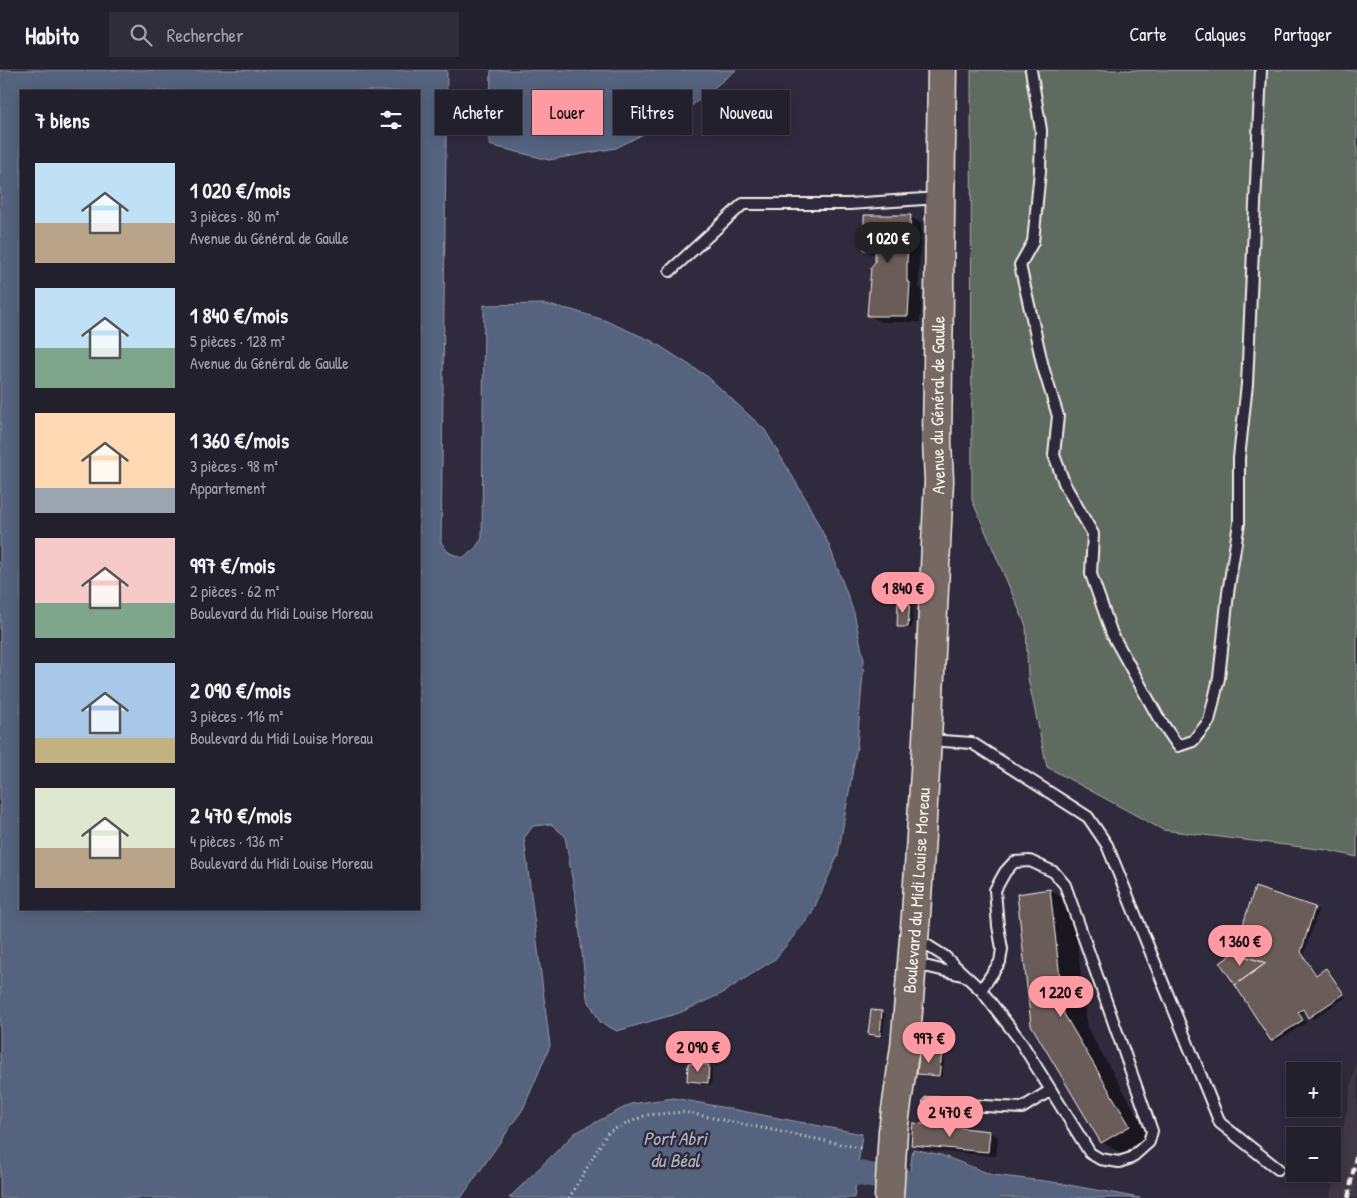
<!DOCTYPE html>
<html lang="fr">
<head>
<meta charset="utf-8">
<style>
	body { margin:0; font-family:"Patrick Hand",sans-serif; background:#2f2d3a; color:#f1f3f6; height:100vh; display:flex; flex-direction:column; font-size:19px; white-space:nowrap }
	* { box-sizing:border-box; margin:0 }
	p { font-size:16px; color:#a3a3aa }
	.icon { flex:none; width:28px; height:28px; fill:none; stroke:currentColor; stroke-width:2; stroke-linecap:round; stroke-linejoin:round }
	.map { position:relative; flex:1; overflow:hidden }
	.drawer { position:absolute; left:20px; top:20px; width:400px; height:820px; display:flex; flex-direction:column; background:#23202e; border-radius:0px; box-shadow:0 2px 12px #0003,0 0 0 1px #403e4a }
	.drawer>* { flex:none }
	.banner { position:absolute; left:435px; top:20px; width:475px; height:45px; display:flex; gap:10px }
	.tools { position:absolute; left:1286px; top:992px; display:grid; gap:10px }
	.tools a { display:grid; place-items:center; width:55px; height:55px; border-radius:0px; background:#23202e; box-shadow:0 2px 12px #0003,0 0 0 1px #403e4a; font-size:25px }
	.price { position:absolute; translate:-50% -42px; padding:0 11px; border-radius:18px; background:#ff9aa2; color:#111; font-size:16px; line-height:32px; filter:drop-shadow(0 1px 2px #0008) }
	.price::after { content:''; position:absolute; left:50%; top:30px; width:15px; height:11px; margin-left:-8px; background:inherit; clip-path:polygon(0 0,100% 0,50% 100%) }
	.price.current { background:#222; color:#fff }
	ul { padding:0; list-style:none }
	li { display:flex; align-items:center; gap:15px; height:125px; padding:0 15px }
	li span { display:grid; place-items:center; flex:none; width:140px; height:100px; border-radius:0px; color:#555 }
	li>.icon { margin-inline-start:auto }
	span .icon { width:60px; height:60px; fill:#fffc; stroke-width:1 }
	li b { font-size:21px }
	h2 { display:flex; justify-content:space-between; align-items:center; height:60px; padding:0 15px; font-size:21px }
	.tag { padding:0 18px; border-radius:0px; background:#23202e; box-shadow:0 2px 12px #0003,0 0 0 1px #403e4a; font-size:18px; line-height:45px }
	.tag.current { background:#ff9aa2; color:#111 }
	header { display:flex; align-items:center; gap:30px; box-sizing:border-box; height:70px; padding:0 25px; background:#23202e; border-bottom:1px solid #403e4a }
	header strong { font-size:24px }
	nav { display:flex; gap:28px; margin-inline-start:auto; font-size:18px }
	.search { width:350px; height:45px; background:#2f2d3a; display:flex; align-items:center; gap:12px; box-sizing:border-box; padding:0 18px; border-radius:0px; color:#a3a3aa; font-size:19px }
	.map>svg:first-child { display:block }
	.built { fill:#413945 }
	.green { fill:#5e6b60; stroke:#a9aea4 }
	.water { fill:#54637e; stroke:#949ca8; fill-rule:evenodd }
	.shadow { fill:#0007 }
	.lines { fill:none; stroke-linecap:round; stroke-linejoin:round }
	.canal { stroke:#54637e; stroke-width:25 }
	.building { fill:#6b5c59; stroke:#f4f1e8 }
	.lane-casing { stroke:#f4f1e8; stroke-width:14 }
	.primary-casing { stroke:#f4f1e8; stroke-width:31 }
	.path { stroke:#f4f1e8; stroke-width:3; stroke-dasharray:1 4; stroke-linecap:butt }
	.lane { stroke:#2f2a3d; stroke-width:10 }
	.primary { stroke:#766964; stroke-width:28 }
	.rail { stroke:#f4f1e8; stroke-width:4; stroke-dasharray:8 4; stroke-linecap:butt }
	.labels { text-anchor:middle; stroke-width:5; stroke-linejoin:round; paint-order:stroke }
	.street-label { font-size:18px; fill:#f4f1e8; stroke:#2f2a3d }
	.water-label { font-size:19px; font-style:italic; fill:#b4b8be; stroke:#2f2a3d }
</style>
</head>
<body>
<header>
<strong>Habito</strong>
<div class="search"><svg class="icon" aria-label="search" viewBox="0 0 24 24"><circle cx="10" cy="10" r="6"/><path d="M15 15l6 6"/></svg>Rechercher</div>
<nav><a>Carte</a><a>Calques</a><a>Partager</a></nav>
</header>
<div class="map">
<svg width="1357" height="1128" viewBox="0 0 1357 1128">
	<rect width="100%" height="100%" fill="#2f2a3d"/>
	<filter id="ink" filterUnits="userSpaceOnUse"><feTurbulence type="fractalNoise" baseFrequency=".02" numOctaves="2"/><feDisplacementMap in="SourceGraphic" scale="10" xChannelSelector="R" yChannelSelector="G"/><feConvolveMatrix kernelMatrix="1 2 1 2 8 2 1 2 1" color-interpolation-filters="sRGB"/></filter>
	<g filter="url(#ink)">
		<!-- built -->
		<path class="built" d="M1357 986V1128H1330Z"/>
		<!-- green -->
		<path class="green" d="M971 0H1357V787L1326 780 1163 760 1047 697 1028 608 1026 556 972 430Z"/>
		<!-- water -->
		<path class="water" d="M0 0H447L441 472 448 482 462 488 474 480 482 468 484 235 544 234 572 240 604 250 652 271 708 307 765 360 804 426 829 475 854 543 864 590 857 676 838 785 811 845 775 889 721 924 679 943 617 961 600 952 587 928 577 837 565 766 551 754 533 756 524 768 550 976 523 1039 461 1128H0ZM419 21V839H21V21Z
			M491 0H736L679 46 616 78 549 90 489 75Z
			M674 1028 862 1064 854 1128H509L575 1063 631 1034Z
			M913 1079 941 1085 993 1105 1052 1112 1140 1128H906Z"/>
		<!-- shadow -->
		<path class="shadow" d="M910 147 922 154 919 197V218L922 220 920 252H881L868 245 876 186 865 179Z
			M909 534 913 536 912 558H902L898 556Z
			M1256 819 1318 840 1304 885 1318 906 1327 900 1330 902 1346 927 1313 949 1309 947 1306 941 1301 944 1306 953 1275 972 1272 970 1235 884Z
			M1050 820 1073 834 1087 958 1152 1070 1125 1086 1102 1072 1032 955Z
			M882 942 885 944 883 967 873 966 870 964Z
			M941 985 945 987 942 1007 922 1006 919 1003Z
			M709 996 712 998 711 1015 692 1013 688 1011Z
			M990 1062 998 1067 996 1086 921 1079 913 1074Z"/>
		<g class="lines">
			<!-- canal -->
			<path class="canal" d="M857 1103 988 1128"/>
		</g>
		<!-- building -->
		<path class="building" d="M864 145H911L907 190V212H910L908 246H867L871 197 875 192V180H864Z
			M898 532H910L908 557H897Z
			M1255 817 1315 837 1301 882 1316 905 1326 898 1344 924 1308 948 1303 939 1298 942 1303 950 1271 971 1235 915 1266 893 1234 883Z
			M1050 819 1064 944 1130 1056 1101 1073 1031 955 1017 824Z
			M1234 883 1266 893 1235 915 1220 893Z
			M871 940 882 941 880 966 868 964Z
			M919 982 942 983 939 1006 917 1004Z
			M688 993 709 995 708 1013 687 1011Z
			M913 1053 990 1061 988 1082 911 1075Z"/>
		<g class="lines">
			<defs>
				<path id="lane" d="M1031 0 1041 60 1040 101 1033 172 1020 195 1043 297 1058 346 1054 385 1065 415 1093 464 1091 504 1112 564 1158 647 1178 676 1193 671 1209 651 1219 608 1228 523 1239 453V388L1247 314 1261 0
					M670 201 743 134H849L939 128
					M928 670 972 673 1088 747 1107 775 1220 1053 1278 1099
					M917 869 944 886 981 920 1019 969 1090 1083 1100 1089 1119 1092 1131 1088 1149 1072 1152 1061 1065 815 1054 802 1030 791 1014 792 1005 802 995 820 998 856 1002 879 1000 892 981 920
					M914 896 929 897 966 906
					M929 1033 1022 1038 1051 1020"/>
				<g id="primary">
					<path id="s1" d="M889 1128 893 1061 905 977 916 845 927 670 939 410 937 372 942 0"/>
				</g>
			</defs>
			<!-- lane casing -->
			<use href="#lane" class="lane-casing"/>
			<!-- primary casing -->
			<use href="#primary" class="primary-casing"/>
			<!-- path -->
			<path class="path" d="M569 1128 608 1062 646 1045 684 1042 860 1078"/>
			<!-- lane -->
			<use href="#lane" class="lane"/>
			<!-- primary -->
			<use href="#primary" class="primary"/>
			<!-- rail -->
			<path class="rail" d="M1348 1128 1357 1081"/>
		</g>
	</g>
	<g class="labels">
		<!-- street labels -->
		<g class="street-label">
			<text dy="6" stroke="none"><textPath href="#s1" startOffset="795">Avenue du Général de Gaulle</textPath></text>
			<text dy="6" stroke="none"><textPath href="#s1" startOffset="309">Boulevard du Midi Louise Moreau</textPath></text>
		</g>
		<!-- water labels -->
		<g class="water-label">
			<text x="675" y="1075">Port Abri<tspan x="675" dy="22">du Béal</tspan></text>
		</g>
	</g>
</svg>
<div class="tools">
<a>+</a>
<a>−</a>
</div>
<b class="price current" style="left:888px;top:194px">1 020 €</b>
<b class="price" style="left:903px;top:544px">1 840 €</b>
<b class="price" style="left:1240px;top:897px">1 360 €</b>
<b class="price" style="left:1061px;top:948px">1 220 €</b>
<b class="price" style="left:929px;top:994px">997 €</b>
<b class="price" style="left:698px;top:1003px">2 090 €</b>
<b class="price" style="left:950px;top:1068px">2 470 €</b>
<div class="banner">
<a class="tag">Acheter</a>
<a class="tag current">Louer</a>
<a class="tag">Filtres</a>
<a class="tag">Nouveau</a>
</div>
<section class="drawer">
<h2>7 biens<svg class="icon" aria-label="filters" viewBox="0 0 24 24"><path d="M4 7h16M4 17h16"/><circle cx="9" cy="7" r="2"/><circle cx="15" cy="17" r="2"/></svg></h2>
<ul>
<li><span style="background:linear-gradient(#bfe0f5 60%,#b9a48a 0)"><svg class="icon" aria-label="home" viewBox="0 0 24 24"><path d="M3 11l9-7 9 7M6 9v11h12V9"/></svg></span><div><b>1 020 €/mois</b><p>3 pièces · 80 m²</p><p>Avenue du Général de Gaulle</p></div></li>
<li><span style="background:linear-gradient(#bfe0f5 60%,#7fa58c 0)"><svg class="icon" aria-label="home" viewBox="0 0 24 24"><path d="M3 11l9-7 9 7M6 9v11h12V9"/></svg></span><div><b>1 840 €/mois</b><p>5 pièces · 128 m²</p><p>Avenue du Général de Gaulle</p></div></li>
<li><span style="background:linear-gradient(#ffd9b3 75%,#9aa5b1 0)"><svg class="icon" aria-label="home" viewBox="0 0 24 24"><path d="M3 11l9-7 9 7M6 9v11h12V9"/></svg></span><div><b>1 360 €/mois</b><p>3 pièces · 98 m²</p><p>Appartement</p></div></li>
<li><span style="background:linear-gradient(#f6c9c9 65%,#7fa58c 0)"><svg class="icon" aria-label="home" viewBox="0 0 24 24"><path d="M3 11l9-7 9 7M6 9v11h12V9"/></svg></span><div><b>997 €/mois</b><p>2 pièces · 62 m²</p><p>Boulevard du Midi Louise Moreau</p></div></li>
<li><span style="background:linear-gradient(#a9c7e8 75%,#c2b280 0)"><svg class="icon" aria-label="home" viewBox="0 0 24 24"><path d="M3 11l9-7 9 7M6 9v11h12V9"/></svg></span><div><b>2 090 €/mois</b><p>3 pièces · 116 m²</p><p>Boulevard du Midi Louise Moreau</p></div></li>
<li><span style="background:linear-gradient(#dfe7d0 60%,#b9a48a 0)"><svg class="icon" aria-label="home" viewBox="0 0 24 24"><path d="M3 11l9-7 9 7M6 9v11h12V9"/></svg></span><div><b>2 470 €/mois</b><p>4 pièces · 136 m²</p><p>Boulevard du Midi Louise Moreau</p></div></li>
</ul>
</section>
</div>
</body>
</html>
